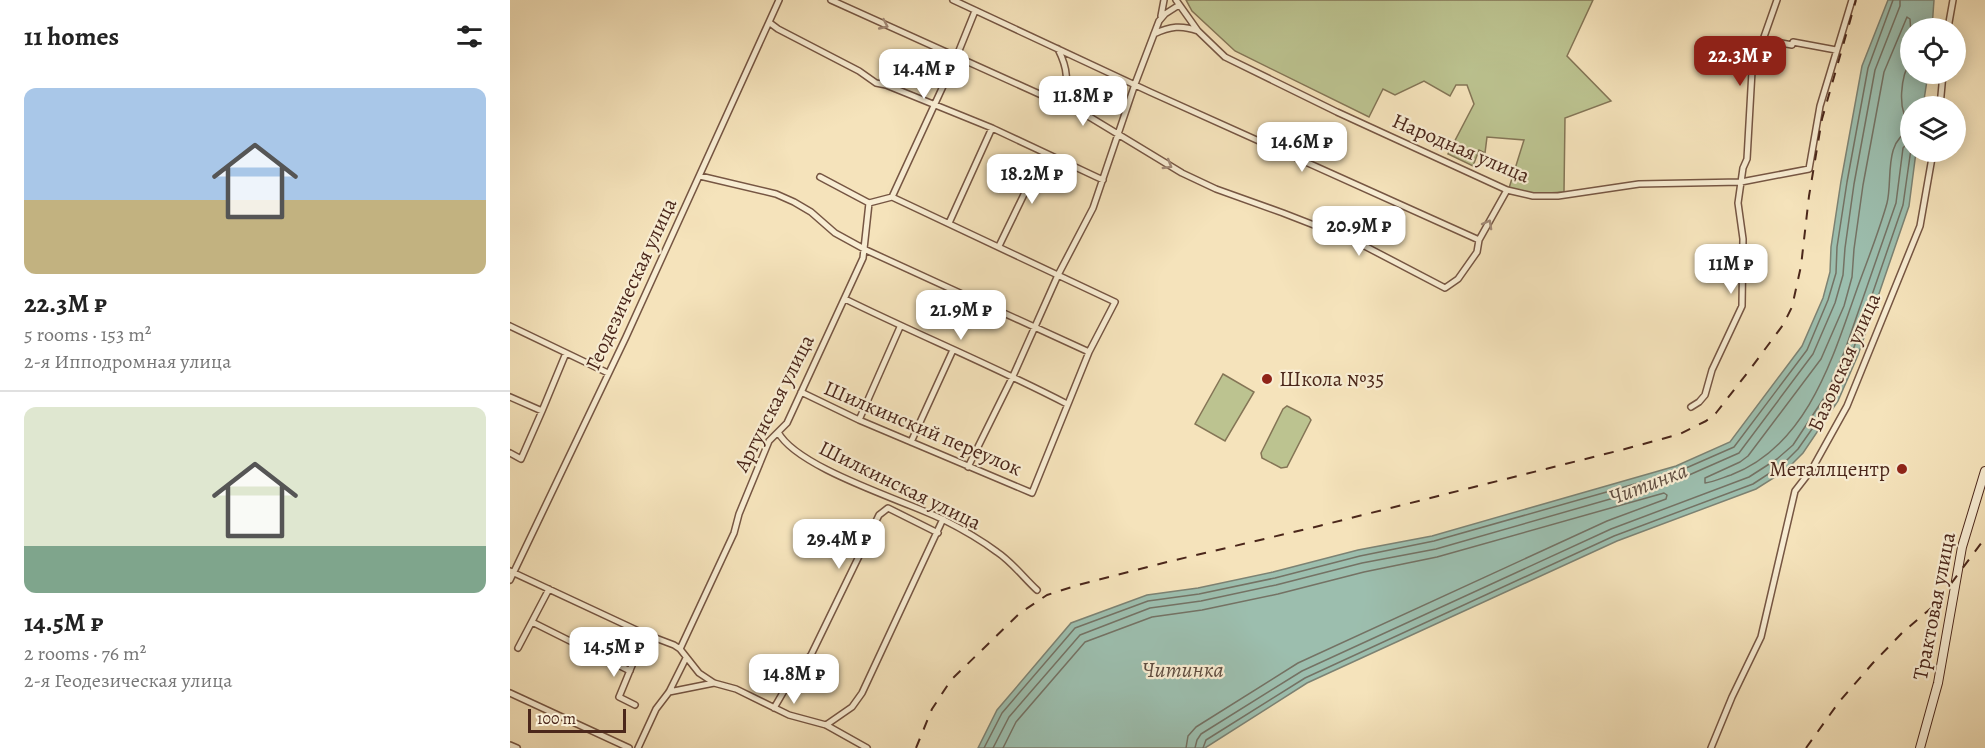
<!DOCTYPE html>
<html lang="en">
<head>
<meta charset="utf-8">
<style>
	body { margin:0; font-family:Alegreya,serif; background:#f2f2f2; color:#222; height:100vh; display:flex; flex-direction:column; font-size:22px; white-space:nowrap }
	* { box-sizing:border-box; margin:0 }
	p { font-size:20px; color:#767676 }
	.icon { flex:none; width:33px; height:33px; fill:none; stroke:currentColor; stroke-width:2; stroke-linecap:round; stroke-linejoin:round }
	.map { position:relative; flex:1; overflow:hidden }
	.drawer { display:flex; flex-direction:column; background:#fff; width:510px }
	.drawer>* { flex:none }
	.fabs { position:absolute; left:1390px; top:18px; display:grid; gap:12px }
	.fabs a { display:grid; place-items:center; width:66px; height:66px; border-radius:50%; background:#fff; box-shadow:0 3px 15px #0003; font-size:30px }
	.scale { position:absolute; left:18px; bottom:15px; width:98px; box-sizing:border-box; padding-left:6px; border:3px solid #4b271b; border-top:0; font-size:16px; line-height:21px; white-space:nowrap; color:#4b271b; -webkit-text-stroke:4px #f8edd3; paint-order:stroke }
	.price { position:absolute; translate:-50% -51px; padding:0 14px; border-radius:12px; background:#fff; color:#222; font-size:20px; line-height:39px; filter:drop-shadow(0 2px 3px #0008) }
	.price::after { content:''; position:absolute; left:50%; top:36px; width:18px; height:14px; margin-left:-9px; background:inherit; clip-path:polygon(0 0,100% 0,50% 100%) }
	.price.current { background:#8f2418; color:#fff }
	ul { padding:0; list-style:none }
	li { display:grid; align-content:center; gap:12px; height:318px; padding:0 24px }
	li+li { border-top:2px solid #e0e0e0 }
	li span { display:grid; place-items:center; height:186px; border-radius:12px; color:#555 }
	li>.icon { margin-inline-start:auto }
	span .icon { width:108px; height:108px; fill:#fffc; stroke-width:1 }
	li b { font-size:26px }
	h2 { display:flex; justify-content:space-between; align-items:center; height:72px; padding:0 24px; font-size:26px }
	main { display:flex; flex:1; min-height:0 }
	.map>svg:first-child { display:block }
	.green { fill:#bcc390; stroke:#847556; stroke-width:1.5 }
	.water { fill:#9cbeae; stroke:#7c8273; stroke-width:1.5 }
	.lines { fill:none; stroke-linecap:round; stroke-linejoin:round }
	.shore { stroke:#747264; stroke-width:1.5 }
	.minor-casing { stroke:#765643; stroke-width:8 }
	.secondary-casing { stroke:#4b271b; stroke-width:10 }
	.minor { stroke:#f8edd3; stroke-width:5 }
	.secondary { stroke:#f8edd3; stroke-width:8 }
	.rail { stroke:#4b271b; stroke-width:2; stroke-dasharray:10 10; stroke-linecap:butt }
	.oneway { stroke:#a28a77 }
	.poi-dot { fill:#8f2418; stroke:#f8edd3; stroke-width:2 }
	.labels { text-anchor:middle; stroke-width:4.5; stroke-linejoin:round; paint-order:stroke }
	.street-label { font-size:21px; fill:#4b271b; stroke:#f8edd3 }
	.poi-label { font-size:21px; fill:#4b271b; stroke:#f8edd3; text-anchor:start }
	.water-label { font-size:22px; font-style:italic; fill:#5f4d40; stroke:#f8edd3 }
</style>
</head>
<body>
<main>
<section class="drawer">
<h2>11 homes<svg class="icon" aria-label="filters" viewBox="0 0 24 24"><path d="M4 7h16M4 17h16"/><circle cx="9" cy="7" r="2"/><circle cx="15" cy="17" r="2"/></svg></h2>
<ul>
<li><span style="background:linear-gradient(#a9c7e8 60%,#c2b280 0)"><svg class="icon" aria-label="home" viewBox="0 0 24 24"><path d="M3 11l9-7 9 7M6 9v11h12V9"/></svg></span><div><b>22.3M ₽</b><p>5 rooms · 153 m²</p><p>2-я Ипподромная улица</p></div></li>
<li><span style="background:linear-gradient(#dfe7d0 75%,#7fa58c 0)"><svg class="icon" aria-label="home" viewBox="0 0 24 24"><path d="M3 11l9-7 9 7M6 9v11h12V9"/></svg></span><div><b>14.5M ₽</b><p>2 rooms · 76 m²</p><p>2-я Геодезическая улица</p></div></li>
</ul>
</section>
<div class="map">
<svg width="1475" height="748" viewBox="0 0 1475 748">
	<rect width="100%" height="100%" fill="#f5e3bb"/>
	<filter id="stains"><feTurbulence type="fractalNoise" baseFrequency=".00333" numOctaves="4"/><feColorMatrix values="0 0 0 0 .2 0 0 0 0 .09 0 0 0 0 .02 0 0 0 .5 -.17"/></filter>
	<radialGradient id="worn" r=".72"><stop offset=".6" stop-color="#630" stop-opacity="0"/><stop offset="1" stop-color="#630" stop-opacity=".3"/></radialGradient>
	<!-- green -->
	<path class="green" d="M676 0H1083L1057 56 1101 101 1055 118 1054 192 1022 194 999 188 1014 140 977 137 975 153 969 150 963 166 938 154 964 104 957 85H946L940 96 914 81 885 95 873 89 859 117 725 51 682 11Z
		M713 374 744 392 715 441 685 424Z
		M777 406 799 417 801 420 777 467 771 468 752 458 751 453 773 409Z"/>
	<!-- water -->
	<path class="water" d="M1378 0H1424L1422 28H1401V74H1418L1413 106H1401V152H1406L1399 206 1348 355 1328 401 1293 453 1276 470 1246 489 1107 541 797 683 695 748H468L487 710 561 623 637 595 688 588 763 572 848 550 922 536 1166 466 1220 442 1292 346 1313 298 1320 272 1321 247 1331 181 1352 66Z"/>
	<g class="lines">
		<!-- shore -->
		<path class="shore" d="M1401 34 1400 19 1397 17 1374 72 1353 185 1344 249 1342 277 1334 306 1311 359 1238 456 1230 462 1195 478V483C1203 482 1212 478 1221 475 1297 446 1322 360 1347 289 1357 261 1369 232 1377 203 1383 180 1373 141 1401 130
			M1401 60C1391 75 1386 111 1401 125
			M474 748 492 713 565 628 638 601 689 594 765 578 850 556 924 541 1167 472 1224 447 1297 350 1318 300 1326 273 1327 247 1337 182 1358 68 1383 0
			M483 748 499 717 570 635 640 608 691 601 766 585 852 563 926 549 1170 479 1229 453 1303 354 1325 303 1333 275 1335 248 1344 184 1365 70 1390 6V0
			M493 748 506 722 575 642 642 617 692 610 768 594 854 572 927 557 1154 493 1157 495 1156 499 1097 521 788 663 686 727 678 736 676 748
			M685 748 687 740 691 734 792 671 1101 529 1239 477 1267 459 1283 445 1316 395 1335 350 1386 203 1393 148 1401 139
			M693 748 696 740 795 678 1104 536 1243 484 1272 465 1288 449 1323 399 1342 353 1393 205 1401 149"/>
		<defs>
			<path id="minor" d="M321 0 578 116 672 173 706 189 773 213 845 241 935 288 948 279 967 252 969 240 997 190
				M443 0 640 92 969 240
				M666 0 688 31 715 57 827 112 997 190 1023 196H1048L1129 184 1231 182 1299 169 1310 106 1342 0
				M651 16 654 0
				M260 23 268 29 349 71 366 83 376 85 482 128 593 180
				M1438 28 1443 0
				M644 34C660 26 672 25 688 31
				M1255 40 1282 45 1283 42 1326 50
				M548 101C561 84 557 67 548 49
				M1430 106 1433 74
				M190 176 266 194 284 202 301 212 325 233 356 250 579 352
				M382 197 446 58 465 11
				M439 223 482 128
				M489 246 534 153
				M335 299C408 335 484 366 557 404
				M0 326 98 373
				M291 392 349 420 522 493 579 352 605 302 382 197 359 203 310 177
				M0 397 32 411 56 353
				M1181 407 1189 402 1195 395 1202 370 1232 306 1233 239 1228 203 1233 168 1237 159 1242 71 1267 0
				M349 420 390 327
				M268 432C287 468 393 500 432 519 450 528 471 540 487 552 502 562 514 578 527 590
				M401 442 443 350
				M0 453 11 459 32 411
				M458 467 503 376 548 275 583 208 625 84 649 21 655 14 669 5
				M0 571 135 634 164 645 170 649 189 673 204 683 226 689 279 715 316 725 357 748
				M0 580 116 337 269 0
				M22 622 120 671
				M8 648 39 589
				M170 649 224 533 229 514 259 441 277 423 353 258 359 203
				M159 692 204 683
				M0 693 119 748
				M125 705 109 697 135 634
				M264 708 285 672 301 655 369 515 378 508 428 533
				M316 725 342 707 352 693 433 519
				M0 745 7 748
				M128 748 146 709 159 692 176 658
				M1201 748 1222 697 1251 637 1285 491 1302 469 1337 406 1410 226 1423 152"/>
			<path id="secondary" d="M1410 748 1428 683 1452 547 1475 471"/>
		</defs>
		<!-- minor casing -->
		<use href="#minor" class="minor-casing"/>
		<!-- secondary casing -->
		<use href="#secondary" class="secondary-casing"/>
		<!-- minor -->
		<use href="#minor" class="minor"/>
		<!-- secondary -->
		<use href="#secondary" class="secondary"/>
		<!-- rail -->
		<path class="rail" d="M406 748 422 709 441 680 510 613 537 595 568 585 657 562 809 526 1115 449 1170 434 1196 421 1206 413 1238 372 1273 325 1282 307 1291 266 1299 196 1312 119 1346 0
			M1296 748 1329 702 1362 664 1392 633 1426 604 1475 538"/>
	</g>
	<!-- one-way arrows -->
	<defs><path id="oneway-chevron" d="M-2-3.5L2.5 0L-2 3.5" fill="none" stroke-width="1.6" stroke-linecap="round" stroke-linejoin="round" transform="scale(1.5)"/></defs>
	<g class="oneway">
		<use href="#oneway-chevron" transform="translate(374 25) rotate(25)"/>
		<use href="#oneway-chevron" transform="translate(658 165) rotate(31)"/>
		<use href="#oneway-chevron" transform="translate(978 224) rotate(-61)"/>
	</g>
	<!-- markers -->
	<g class="poi-dot">
		<circle cx="757" cy="379" r="6"/>
		<circle cx="1392" cy="469" r="6"/>
	</g>
	<g class="labels">
		<!-- street labels -->
		<g class="street-label">
			<text transform="translate(951 148) rotate(23)" y="7">Народная улица</text>
			<text transform="translate(121 284) rotate(-65)" y="7">Геодезическая улица</text>
			<text transform="translate(1334 362) rotate(-66)" y="7">Базовская улица</text>
			<text transform="translate(264 403) rotate(-63)" y="7">Аргунская улица</text>
			<text transform="translate(413 428) rotate(23)" y="7">Шилкинский переулок</text>
			<text transform="translate(390 485) rotate(26)" y="7">Шилкинская улица</text>
			<text transform="translate(1424 606) rotate(-79)" y="7">Трактовая улица</text>
		</g>
		<!-- poi labels -->
		<g class="poi-label">
			<text x="769" y="386">Школа №35</text>
			<text x="1380" y="476" text-anchor="end">Металлцентр</text>
		</g>
		<!-- water labels -->
		<g class="water-label">
			<text transform="translate(1138 483) rotate(-21)" y="8">Читинка</text>
			<text x="673" y="677">Читинка</text>
		</g>
	</g>
	<rect width="100%" height="100%" filter="url(#stains)"/>
	<rect width="100%" height="100%" fill="url(#worn)"/>
</svg>
<div class="fabs">
<a><svg class="icon" aria-label="locate" viewBox="0 0 24 24"><circle cx="12" cy="12" r="6"/><path d="M12 2v4M12 18v4M2 12h4M18 12h4"/></svg></a>
<a><svg class="icon" aria-label="layers" viewBox="0 0 24 24"><path d="M12 4l9 5-9 5-9-5zM3 14l9 5 9-5"/></svg></a>
</div>
<div class="scale">100 m</div>
<b class="price current" style="left:1230px;top:87px">22.3M ₽</b>
<b class="price" style="left:414px;top:100px">14.4M ₽</b>
<b class="price" style="left:573px;top:127px">11.8M ₽</b>
<b class="price" style="left:792px;top:173px">14.6M ₽</b>
<b class="price" style="left:522px;top:205px">18.2M ₽</b>
<b class="price" style="left:849px;top:257px">20.9M ₽</b>
<b class="price" style="left:1221px;top:295px">11M ₽</b>
<b class="price" style="left:451px;top:341px">21.9M ₽</b>
<b class="price" style="left:329px;top:570px">29.4M ₽</b>
<b class="price" style="left:104px;top:678px">14.5M ₽</b>
<b class="price" style="left:284px;top:705px">14.8M ₽</b>
</div>
</main>
</body>
</html>
